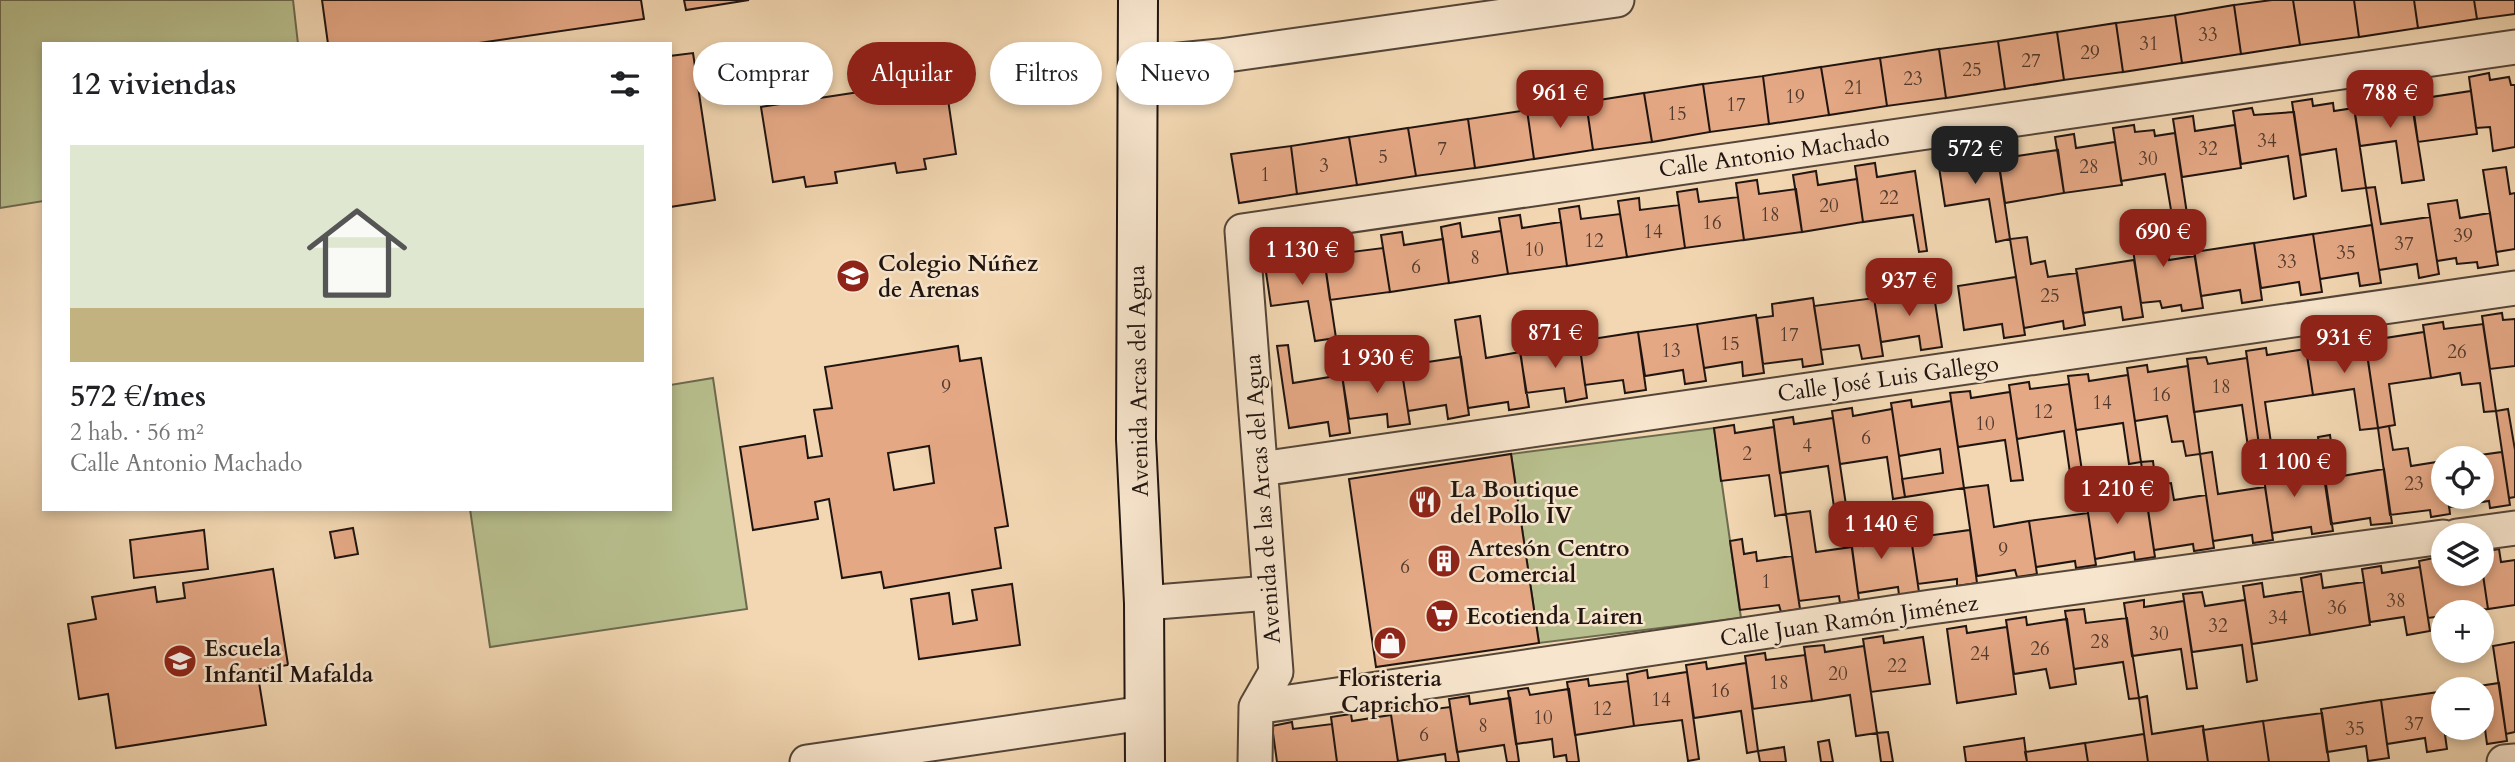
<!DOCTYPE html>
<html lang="es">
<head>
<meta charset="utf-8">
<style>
	body { margin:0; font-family:Cardo,serif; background:#f6f6f6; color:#202124; height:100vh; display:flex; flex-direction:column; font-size:26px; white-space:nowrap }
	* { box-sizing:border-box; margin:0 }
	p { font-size:23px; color:#757577 }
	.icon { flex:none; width:38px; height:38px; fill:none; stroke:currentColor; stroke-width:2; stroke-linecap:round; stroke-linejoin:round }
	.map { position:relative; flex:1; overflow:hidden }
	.side { position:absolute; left:42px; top:42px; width:630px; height:469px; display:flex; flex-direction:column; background:#fff; border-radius:0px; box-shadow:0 4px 10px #0003 }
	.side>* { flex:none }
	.top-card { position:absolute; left:693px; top:42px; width:665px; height:63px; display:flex; gap:14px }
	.controls { position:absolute; left:2431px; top:446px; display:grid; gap:14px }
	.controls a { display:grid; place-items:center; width:63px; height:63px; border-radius:50%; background:#fff; box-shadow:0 4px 10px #0003; font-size:35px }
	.price { position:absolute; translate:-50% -60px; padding:0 16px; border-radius:14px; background:#8f2418; color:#fff; font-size:23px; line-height:46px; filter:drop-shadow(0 2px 4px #0008) }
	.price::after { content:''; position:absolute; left:50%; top:42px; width:21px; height:16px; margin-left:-10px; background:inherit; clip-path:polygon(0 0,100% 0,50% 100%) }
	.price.selected { background:#222; color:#fff }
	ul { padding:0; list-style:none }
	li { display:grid; align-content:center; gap:14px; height:371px; padding:0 28px }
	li+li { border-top:2px solid #e0e0e0 }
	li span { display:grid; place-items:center; height:217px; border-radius:0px; color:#555 }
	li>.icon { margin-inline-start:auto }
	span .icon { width:126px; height:126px; fill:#fffc; stroke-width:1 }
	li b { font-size:30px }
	h2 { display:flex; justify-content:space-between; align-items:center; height:84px; padding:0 28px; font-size:30px }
	.pill { padding:0 24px; border-radius:32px; background:#fff; box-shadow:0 4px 10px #0003; font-size:24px; line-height:63px }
	.pill.selected { background:#8f2418; color:#fff }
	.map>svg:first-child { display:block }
	.green { fill:#b8bf8e; stroke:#6c6a4f; stroke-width:2 }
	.building { fill:#e5a885; stroke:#201410; stroke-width:2; fill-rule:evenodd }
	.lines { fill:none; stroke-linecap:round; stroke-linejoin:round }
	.street-casing { stroke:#544538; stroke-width:37 }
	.secondary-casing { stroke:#201410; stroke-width:42 }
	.street { stroke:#f7e5cd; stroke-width:33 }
	.secondary { stroke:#f7e5cd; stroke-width:38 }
	.labels { text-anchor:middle; stroke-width:5; stroke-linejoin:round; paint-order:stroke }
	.number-label { font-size:19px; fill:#51392d }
	.street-label { font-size:23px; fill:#201410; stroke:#f7e5cd }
	.poi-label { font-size:23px; font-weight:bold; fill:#201410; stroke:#f7e5cd; text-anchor:start }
</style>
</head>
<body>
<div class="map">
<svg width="2515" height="762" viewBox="0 0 2515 762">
	<rect width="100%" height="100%" fill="#f2d7b2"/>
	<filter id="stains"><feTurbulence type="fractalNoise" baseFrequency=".00286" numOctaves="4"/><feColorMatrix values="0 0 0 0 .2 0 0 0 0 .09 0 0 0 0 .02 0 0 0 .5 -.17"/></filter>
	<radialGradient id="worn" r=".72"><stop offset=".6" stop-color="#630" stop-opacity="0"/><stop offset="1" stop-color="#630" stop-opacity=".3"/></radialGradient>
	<!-- green -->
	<path class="green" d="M0 0H293L298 44H44V201L0 208Z
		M713 378 747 609 490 647 470 509H670V385Z
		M1714 428 1741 618 1539 643 1511 454Z"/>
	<!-- building -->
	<path class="building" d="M322 0H641L644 19 472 44H328Z
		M684 0H749L686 10Z
		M2272 0H2293L2300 45 2241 54 2234 5Z
		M2293 0H2354L2359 37 2300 45Z
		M2354 0H2414L2418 28 2359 37Z
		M2414 0H2474L2477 19 2418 28Z
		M2474 0H2515V14L2477 19Z
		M2234 5 2241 54 2182 63 2175 15Z
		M2175 15 2182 63 2123 72 2116 23Z
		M2116 23 2123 72 2064 80 2057 32Z
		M2057 32 2064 80 2005 89 1998 41Z
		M1998 41 2005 89 1946 98 1939 49Z
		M1939 49 1946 98 1887 106 1880 58Z
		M693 53 715 200 670 207V56Z
		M1880 58 1887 106 1829 115 1821 67Z
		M1821 67 1829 115 1769 124 1763 76Z
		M2489 73 2490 80 2509 77 2511 85H2515V147L2493 151 2490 127 2476 128 2469 77Z
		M1763 76 1769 124 1710 132 1703 84Z
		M945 79 956 154 924 159 926 169 897 173 895 163 835 172 837 183 806 187 804 177 773 182 761 107Z
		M2429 82 2431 97 2471 91 2477 134 2418 142 2410 85Z
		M1703 84 1710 132 1652 142 1644 93Z
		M2372 90 2373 97 2393 95 2394 102 2411 99 2424 180 2402 183 2396 141 2360 146 2352 93Z
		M1644 93 1652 142 1593 150 1586 102Z
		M2312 99 2313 106 2333 103 2334 111 2354 108 2366 188 2342 191 2336 149 2300 155 2292 102Z
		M1586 102 1593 150 1534 159 1527 110Z
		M2252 108 2254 115 2294 112 2306 196 2294 199 2288 156 2241 164 2233 111Z
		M1527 110 1534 159 1475 168 1468 119Z
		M2193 116 2195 131 2235 125 2241 168 2182 177 2173 119Z
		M1468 119 1475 168 1416 176 1408 128Z
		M2134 125 2135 132 2154 130 2155 136 2175 133 2187 214 2172 216 2165 174 2121 181 2113 128Z
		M1408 128 1416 176 1357 185 1349 137Z
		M2074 134 2076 148 2115 142 2122 185 2064 193 2055 137Z
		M1349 137 1357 185 1297 194 1291 146Z
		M2015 142 2017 156 2058 150 2064 193 2005 203 1996 145Z
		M1291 146 1297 194 1239 203 1231 154Z
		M1957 151 1958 157 1978 154 1979 162 1998 159 2010 239 1996 242 1989 199 1945 206 1937 154Z
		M1875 163 1877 177 1915 171 1927 251 1919 252 1913 215 1863 222 1855 166Z
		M2506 167 2510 194 2515 193V249L2496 252 2483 170Z
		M1816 171 1818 185 1857 179 1863 222 1802 232 1793 175Z
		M1757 180 1759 194 1796 189 1802 232 1744 240 1736 183Z
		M2375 187 2381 224 2430 217 2439 274 2419 278 2417 264 2379 270 2366 188Z
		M1697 189 1699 202 1738 197 1744 240 1685 248 1677 192Z
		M1639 198 1640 210 1679 205 1685 248 1627 257 1618 201Z
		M2457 200 2460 218 2490 213 2498 265 2478 268 2477 262 2457 264 2456 258 2437 261 2428 204Z
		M1579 206 1581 219 1620 214 1627 257 1567 266 1559 209Z
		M1520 215 1522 228 1561 222 1567 266 1508 274 1499 218Z
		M2163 217 2169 260 2195 256 2203 308 2182 311 2181 305 2162 308 2160 301 2141 303 2129 223Z
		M1460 223 1462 237 1501 231 1508 274 1449 283 1441 227Z
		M2372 225 2381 283 2360 286 2358 273 2320 279 2313 234Z
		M1402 232 1404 245 1443 239 1449 283 1390 292 1381 235Z
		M2313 234 2322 292 2301 295 2299 282 2261 288 2254 243Z
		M2027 237 2031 264 2045 261 2048 277 2077 273 2085 325 2064 329 2063 321 2024 328 2010 239Z
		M1343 241 1344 253 1383 248 1390 292 1330 300 1322 244Z
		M2254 243 2262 300 2242 303 2240 290 2201 296 2194 252Z
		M1283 249 1284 257 1323 251 1336 338 1315 341 1308 301 1271 306 1263 252Z
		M2134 260 2143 317 2123 320 2121 307 2083 313 2076 269Z
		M2016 277 2025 335 2004 338 2002 324 1964 330 1958 286Z
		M1933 289 1942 347 1921 350 1919 336 1881 342 1874 298Z
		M1813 298 1823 364 1803 367 1802 359 1763 364 1757 318 1773 316 1772 304Z
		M1874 298 1883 356 1862 359 1859 345 1821 350 1814 306Z
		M2502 313 2503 320 2515 319V366L2490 369 2482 316Z
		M1756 315 1764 373 1743 376 1742 362 1704 368 1697 324Z
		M1480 316 1486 358 1520 352 1529 407 1509 410 1508 402 1468 408 1455 320Z
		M2443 322 2444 329 2483 324 2496 411 2484 412 2480 383 2462 385 2460 373 2431 378 2423 325Z
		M1697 324 1706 381 1685 384 1683 370 1645 376 1638 332Z
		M2384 330 2385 338 2424 332 2431 378 2389 384 2395 425 2378 428 2364 333Z
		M1638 332 1646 390 1625 393 1623 380 1585 385 1579 341Z
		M2325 339 2326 346 2365 341 2378 428 2360 430 2354 389 2313 395 2305 342Z
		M1579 341 1587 398 1566 402 1564 388 1526 393 1520 349Z
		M1288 345 1293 383 1342 375 1350 433 1330 436 1328 422 1289 428 1277 346Z
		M958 346 960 361 981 358 1008 526 995 528 1001 568 884 588 881 572 842 578 829 499 815 502 818 519 753 530 740 447 805 436 808 458 822 456 814 410 832 408 825 367ZM929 446 934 483 894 490 888 453Z
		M2266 348 2267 355 2306 349 2313 395 2265 402 2271 443 2259 445 2246 351Z
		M1461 357 1469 415 1448 419 1446 405 1408 411 1401 366Z
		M2206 357 2208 364 2247 358 2259 445 2248 447 2242 405 2194 412 2187 359Z
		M2147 365 2148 372 2188 366 2200 454 2186 456 2183 441 2172 442 2167 416 2135 421 2127 368Z
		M1401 366 1410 424 1388 427 1387 414 1349 419 1342 375Z
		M2088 374 2089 381 2128 375 2141 462 2129 464 2123 423 2076 430 2068 376Z
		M2029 382 2030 389 2069 384 2082 471 2070 473 2064 431 2017 439 2009 385Z
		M1970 391 1971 398 2010 392 2023 480 2011 481 2005 440 1958 447 1950 393Z
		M1911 400 1912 407 1951 401 1964 488 1905 497 1902 479 1943 473 1940 449 1899 456 1891 403Z
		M1852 408 1853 416 1892 409 1905 497 1893 499 1887 457 1840 464 1832 411Z
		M2508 409 2515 450V497L2509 498 2496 411Z
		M1793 417 1794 424 1833 418 1846 505 1834 507 1828 466 1780 473 1773 420Z
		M1734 425 1735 433 1774 427 1786 514 1775 516 1769 475 1721 481 1714 428Z
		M2389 426 2393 450 2408 448 2411 466 2443 461V497H2448L2450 514 2431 517 2430 510 2390 515 2378 428Z
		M2330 435 2336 477 2384 469 2392 523 2371 525 2370 518 2331 524 2318 437Z
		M2271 443 2275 467 2290 465 2292 483 2325 478 2333 531 2312 534 2311 527 2272 533 2259 445Z
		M2212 452 2218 494 2265 487 2273 540 2253 543 2252 535 2213 541 2200 454Z
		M2502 452 2510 505 2490 508 2489 501 2449 507 2448 497H2482V458H2459Z
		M1511 454 1539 643 1376 667 1349 479Z
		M2153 461 2156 485 2171 483 2174 500 2206 495 2214 548 2194 551 2193 544 2154 550 2141 462Z
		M2095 478 2097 493 2112 491 2115 509 2147 504 2155 557 2135 560 2134 552 2095 559 2083 480Z
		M1988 485 1994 527 2029 521 2037 574 2017 577 2015 570 1977 576 1964 488Z
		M1858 504 1864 546 1911 538 1919 592 1899 595 1898 587 1858 593 1846 505Z
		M1810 511 1816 552 1852 547 1859 600 1840 603 1839 596 1799 601 1786 514Z
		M2088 513 2096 565 2076 568 2075 561 2036 567 2029 521Z
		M353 528 358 554 335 558 330 532Z
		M204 530 208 569 134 578 130 540Z
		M1970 530 1977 583 1957 586V579L1918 584 1911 538Z
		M1742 539 1744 554 1756 552 1757 561 1792 556 1800 609 1781 612 1779 605 1740 610 1730 541Z
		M2499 549 2501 562 2515 560V605L2488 609 2482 568V552Z
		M2439 557 2443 574H2482V568L2488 609 2443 612V616L2428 618 2419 561Z
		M2381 566 2382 573 2420 567 2430 631 2407 635 2404 617 2370 622 2362 569Z
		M273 569 288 665 257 670 266 725 116 748 108 694 79 699 68 624 96 619 92 597 155 587 157 602 185 598 183 583Z
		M2321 574 2323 588 2364 582 2370 625 2310 635 2301 578Z
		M2262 583 2264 597 2303 591 2310 635 2252 644 2243 586Z
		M1012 584 1020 645 919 659 911 599 949 593 953 624 977 620 972 590Z
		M2202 592 2205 606 2245 600 2257 680 2247 682 2242 645 2192 652 2183 594Z
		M2144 600V607L2184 601 2197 688 2187 689 2181 649 2132 656 2124 603Z
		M2084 609 2086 623 2127 618 2139 698 2129 699 2123 662 2074 669 2065 611Z
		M2026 617 2027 625 2067 619 2076 684 2050 688 2046 669 2014 674 2006 620Z
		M1966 626 1967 633 2007 627 2016 694 1957 703 1947 629Z
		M1883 636 1884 643 1923 637 1930 684 1871 692 1863 639Z
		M2515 642V732L2506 734 2493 646Z
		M1824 645 1825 652 1864 646 1877 733 1856 736 1850 695 1812 701 1804 647Z
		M1765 653 1766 660 1805 655 1812 701 1753 709 1745 656Z
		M1706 662 1707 669 1746 663 1758 751 1747 753 1741 711 1694 718 1686 665Z
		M1647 670 1648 678 1687 672 1699 759 1688 761 1682 720 1634 726 1627 674Z
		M1588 679 1589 686 1628 681 1634 726 1575 735 1567 682Z
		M2499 683 2507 741 2487 744 2485 729 2446 735 2445 728H2482V690H2453Z
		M1528 688 1530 695 1569 689 1579 762H1567L1566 755 1554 757 1552 739 1516 744 1508 691Z
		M2439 692 2447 749 2427 752 2425 738 2387 744 2381 700Z
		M1469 696 1470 704 1510 698 1519 762H1507L1504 745 1457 752 1449 699Z
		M2147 696 2152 734 2203 726 2208 762H2148L2139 698Z
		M2381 700 2389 758 2368 761 2366 746 2327 752 2321 709Z
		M1410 705 1411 712 1450 707 1459 762H1446L1445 754 1398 761 1390 708Z
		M2322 713 2329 762H2269L2263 721Z
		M1351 714 1352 721 1391 715 1398 762H1337L1331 717Z
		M2263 721 2269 762H2208L2203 730Z
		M1292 722 1293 729 1332 724 1337 762H1277L1272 726Z
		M1888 732 1893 762H1881L1877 733Z
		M2144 734 2148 762H2088L2085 743Z
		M2024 738 2027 762H1966L1964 747Z
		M1829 740 1833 762H1821L1818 742Z
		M2085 743 2088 762H2027L2025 752Z
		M1784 747 1786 762H1760L1758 751Z"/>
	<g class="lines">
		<defs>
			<path id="street" d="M1139 64 1220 56 1617 0
				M1261 469 2515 288
				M2457 536 2515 528
				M1144 603 1269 593
				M1256 707 1931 607 2443 537
				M807 762 1144 713
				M1255 762 1256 707 1276 672 1242 231 2515 47
				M2504 762 2515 761"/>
			<path id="secondary" d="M1138 0 1136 439 1144 603 1145 762"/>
		</defs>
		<!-- street casing -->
		<use href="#street" class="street-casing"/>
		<!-- secondary casing -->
		<use href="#secondary" class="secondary-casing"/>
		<!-- street -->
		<use href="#street" class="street"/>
		<!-- secondary -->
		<use href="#secondary" class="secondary"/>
	</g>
	<!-- icons -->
	<defs>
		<symbol id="school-disc" viewBox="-11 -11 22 22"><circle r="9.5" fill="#8f2418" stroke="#f7e5cd"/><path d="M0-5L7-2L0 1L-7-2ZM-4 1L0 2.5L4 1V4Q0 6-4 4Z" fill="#fff"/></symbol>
		<symbol id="restaurant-disc" viewBox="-11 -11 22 22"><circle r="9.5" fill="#8f2418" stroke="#f7e5cd"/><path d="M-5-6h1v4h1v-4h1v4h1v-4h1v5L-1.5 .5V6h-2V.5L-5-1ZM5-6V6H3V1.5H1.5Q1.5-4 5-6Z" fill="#fff"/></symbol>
		<symbol id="building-disc" viewBox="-11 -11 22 22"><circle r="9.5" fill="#8f2418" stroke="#f7e5cd"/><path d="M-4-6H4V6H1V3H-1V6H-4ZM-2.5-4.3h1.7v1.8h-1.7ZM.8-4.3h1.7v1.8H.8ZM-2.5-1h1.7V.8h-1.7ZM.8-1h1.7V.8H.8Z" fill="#fff"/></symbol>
		<symbol id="supermarket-disc" viewBox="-11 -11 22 22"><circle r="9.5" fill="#8f2418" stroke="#f7e5cd"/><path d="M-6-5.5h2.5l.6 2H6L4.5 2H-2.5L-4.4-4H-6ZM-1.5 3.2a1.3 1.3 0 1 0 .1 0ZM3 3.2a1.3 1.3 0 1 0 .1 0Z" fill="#fff"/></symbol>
		<symbol id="shop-disc" viewBox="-11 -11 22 22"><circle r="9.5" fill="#8f2418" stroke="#f7e5cd"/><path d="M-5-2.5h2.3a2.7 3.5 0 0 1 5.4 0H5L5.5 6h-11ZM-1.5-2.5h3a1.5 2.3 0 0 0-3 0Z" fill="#fff"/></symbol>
	</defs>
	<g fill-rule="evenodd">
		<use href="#school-disc" x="834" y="257" width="38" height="38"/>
		<use href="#restaurant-disc" x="1406" y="483" width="38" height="38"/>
		<use href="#building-disc" x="1425" y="542" width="38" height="38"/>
		<use href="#supermarket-disc" x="1423" y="597" width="38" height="38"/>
		<use href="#shop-disc" x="1371" y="624" width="38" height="38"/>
		<use href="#school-disc" x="161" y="642" width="38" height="38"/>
	</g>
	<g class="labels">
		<!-- number labels -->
		<g class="number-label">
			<text x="2208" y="41">33</text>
			<text x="2149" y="50">31</text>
			<text x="2090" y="59">29</text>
			<text x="2031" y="67">27</text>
			<text x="1972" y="76">25</text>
			<text x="1913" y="85">23</text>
			<text x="1854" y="94">21</text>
			<text x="1795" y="103">19</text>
			<text x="1736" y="111">17</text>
			<text x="1677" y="120">15</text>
			<text x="2267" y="147">34</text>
			<text x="1442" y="155">7</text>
			<text x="2208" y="155">32</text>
			<text x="1383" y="163">5</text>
			<text x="2148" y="165">30</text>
			<text x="1324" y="172">3</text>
			<text x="2089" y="173">28</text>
			<text x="1265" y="181">1</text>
			<text x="1889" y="204">22</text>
			<text x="1829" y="212">20</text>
			<text x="1770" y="221">18</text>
			<text x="1712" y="229">16</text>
			<text x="1653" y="238">14</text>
			<text x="2463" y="242">39</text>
			<text x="1594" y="247">12</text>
			<text x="2404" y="250">37</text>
			<text x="1534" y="256">10</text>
			<text x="2346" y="259">35</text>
			<text x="1475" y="264">8</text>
			<text x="2287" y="268">33</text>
			<text x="1416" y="273">6</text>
			<text x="2050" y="302">25</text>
			<text x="1789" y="341">17</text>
			<text x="1730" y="350">15</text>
			<text x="1671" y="357">13</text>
			<text x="2457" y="358">26</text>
			<text x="946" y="393">9</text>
			<text x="2221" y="393">18</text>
			<text x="2161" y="401">16</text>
			<text x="2102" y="409">14</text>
			<text x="2043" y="418">12</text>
			<text x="1985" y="430">10</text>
			<text x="1866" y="444">6</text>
			<text x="1807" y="452">4</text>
			<text x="1747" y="460">2</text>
			<text x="2414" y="490">23</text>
			<text x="2003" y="556">9</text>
			<text x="1405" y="573">6</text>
			<text x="1766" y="588">1</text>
			<text x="2396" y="607">38</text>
			<text x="2337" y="614">36</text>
			<text x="2278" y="624">34</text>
			<text x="2218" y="632">32</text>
			<text x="2159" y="640">30</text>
			<text x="2100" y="648">28</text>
			<text x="2040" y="655">26</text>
			<text x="1980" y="660">24</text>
			<text x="1897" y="672">22</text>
			<text x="1838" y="680">20</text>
			<text x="1779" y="689">18</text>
			<text x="1720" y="697">16</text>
			<text x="1661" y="706">14</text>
			<text x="1602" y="715">12</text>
			<text x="1543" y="724">10</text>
			<text x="2414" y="730">37</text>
			<text x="1483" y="732">8</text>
			<text x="2355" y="735">35</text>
			<text x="1424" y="741">6</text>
		</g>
		<!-- street labels -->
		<g class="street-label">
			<text transform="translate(1774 153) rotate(-8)" y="8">Calle Antonio Machado</text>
			<text transform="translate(1888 378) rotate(-8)" y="8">Calle José Luis Gallego</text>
			<text transform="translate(1138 381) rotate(-91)" y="8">Avenida Arcas del Agua</text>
			<text transform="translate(1262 499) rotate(-94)" y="8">Avenida de las Arcas del Agua</text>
			<text transform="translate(1849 620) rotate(-8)" y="8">Calle Juan Ramón Jiménez</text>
		</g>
		<!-- poi labels -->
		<g class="poi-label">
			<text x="878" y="271">Colegio Núñez<tspan x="878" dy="26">de Arenas</tspan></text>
			<text x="1450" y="497">La Boutique<tspan x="1450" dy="26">del Pollo IV</tspan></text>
			<text x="1468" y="556">Artesón Centro<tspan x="1468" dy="26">Comercial</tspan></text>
			<text x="1466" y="624">Ecotienda Lairen</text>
			<text x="204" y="656">Escuela<tspan x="204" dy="26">Infantil Mafalda</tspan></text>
			<text x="1390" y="686" text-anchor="middle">Floristeria<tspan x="1390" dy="26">Capricho</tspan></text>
		</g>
	</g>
	<rect width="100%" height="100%" filter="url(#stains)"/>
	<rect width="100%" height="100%" fill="url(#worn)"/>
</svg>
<div class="controls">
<a><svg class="icon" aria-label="locate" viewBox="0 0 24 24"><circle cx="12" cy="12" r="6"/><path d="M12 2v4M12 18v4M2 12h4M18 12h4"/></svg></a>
<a><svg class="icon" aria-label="layers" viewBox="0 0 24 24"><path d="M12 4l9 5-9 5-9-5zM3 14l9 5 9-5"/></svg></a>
<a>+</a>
<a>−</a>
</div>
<b class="price" style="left:1560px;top:130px">961 €</b>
<b class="price" style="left:2390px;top:130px">788 €</b>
<b class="price selected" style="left:1975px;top:186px">572 €</b>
<b class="price" style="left:2163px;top:269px">690 €</b>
<b class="price" style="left:1302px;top:287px">1 130 €</b>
<b class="price" style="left:1909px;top:318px">937 €</b>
<b class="price" style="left:1555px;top:370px">871 €</b>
<b class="price" style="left:2344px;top:375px">931 €</b>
<b class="price" style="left:1377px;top:395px">1 930 €</b>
<b class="price" style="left:2294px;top:499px">1 100 €</b>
<b class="price" style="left:2117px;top:526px">1 210 €</b>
<b class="price" style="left:1881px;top:561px">1 140 €</b>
<div class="top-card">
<a class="pill">Comprar</a>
<a class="pill selected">Alquilar</a>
<a class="pill">Filtros</a>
<a class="pill">Nuevo</a>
</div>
<section class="side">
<h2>12 viviendas<svg class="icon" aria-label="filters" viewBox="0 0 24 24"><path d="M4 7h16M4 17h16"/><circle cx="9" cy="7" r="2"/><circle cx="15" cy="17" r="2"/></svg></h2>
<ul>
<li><span style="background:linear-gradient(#dfe7d0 75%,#c2b280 0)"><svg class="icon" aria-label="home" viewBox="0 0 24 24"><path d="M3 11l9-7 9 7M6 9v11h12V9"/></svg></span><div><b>572 €/mes</b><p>2 hab. · 56 m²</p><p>Calle Antonio Machado</p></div></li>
</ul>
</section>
</div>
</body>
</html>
